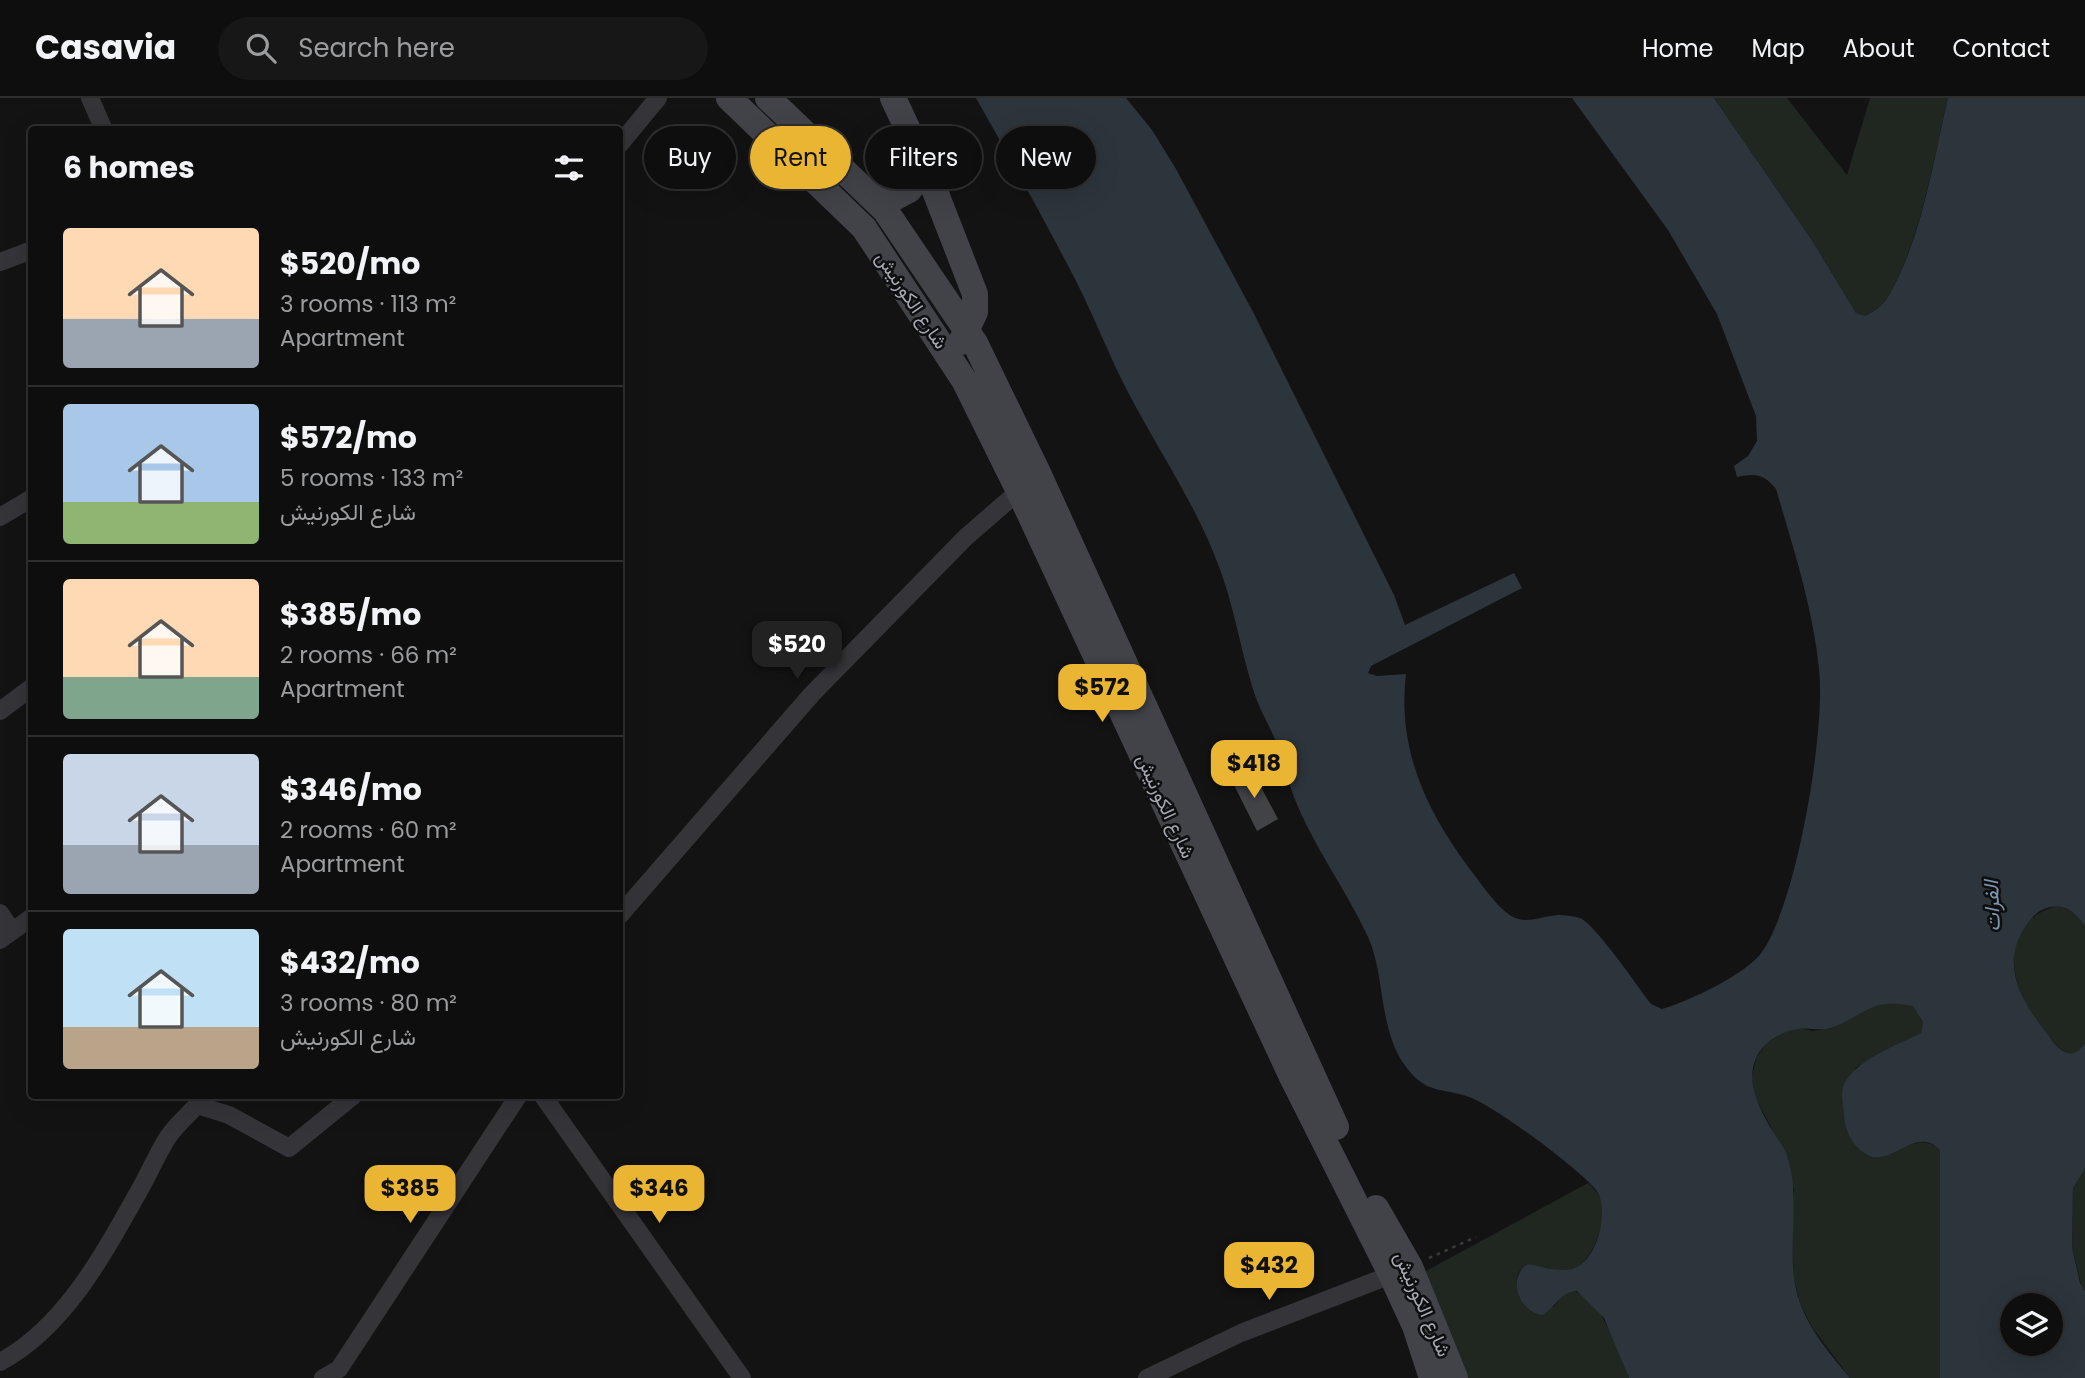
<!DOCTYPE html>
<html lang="en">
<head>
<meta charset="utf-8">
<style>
	body { margin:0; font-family:Poppins,Vazirmatn,sans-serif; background:#171718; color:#f1f3f6; height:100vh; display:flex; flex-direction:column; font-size:26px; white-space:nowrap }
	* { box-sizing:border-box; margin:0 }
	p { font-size:23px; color:#9b9c9e }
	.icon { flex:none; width:38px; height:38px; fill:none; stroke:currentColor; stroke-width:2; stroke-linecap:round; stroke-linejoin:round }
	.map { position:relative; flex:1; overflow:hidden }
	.sheet { position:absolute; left:28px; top:28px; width:595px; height:973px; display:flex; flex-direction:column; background:#0e0e0f; border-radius:7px; box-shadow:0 7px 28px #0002,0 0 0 2px #2e2e2f }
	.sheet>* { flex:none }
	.hud { position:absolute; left:644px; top:28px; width:665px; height:63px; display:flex; gap:14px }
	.buttons { position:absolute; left:2000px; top:1195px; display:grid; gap:14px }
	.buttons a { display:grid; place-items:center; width:63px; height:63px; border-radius:50%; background:#0e0e0f; box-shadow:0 7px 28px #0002,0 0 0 2px #2e2e2f; font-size:35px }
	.price { position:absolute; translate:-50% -60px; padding:0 16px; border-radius:14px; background:#ebb534; color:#111; font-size:23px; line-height:46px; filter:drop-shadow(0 2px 4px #0008) }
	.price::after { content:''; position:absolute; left:50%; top:42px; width:21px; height:16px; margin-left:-10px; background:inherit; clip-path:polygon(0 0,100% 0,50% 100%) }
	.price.selected { background:#222; color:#fff }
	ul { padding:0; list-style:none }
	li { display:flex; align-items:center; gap:21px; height:175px; padding:0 35px }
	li+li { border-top:2px solid #2e2e2f }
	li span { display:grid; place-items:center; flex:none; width:196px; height:140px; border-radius:7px; color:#555 }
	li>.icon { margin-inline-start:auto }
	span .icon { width:84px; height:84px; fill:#fffc; stroke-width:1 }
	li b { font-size:30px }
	h2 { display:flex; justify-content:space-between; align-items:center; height:84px; padding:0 35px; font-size:30px }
	.tag { padding:0 24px; border-radius:32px; background:#0e0e0f; box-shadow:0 7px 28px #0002,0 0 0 2px #2e2e2f; font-size:24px; line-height:63px }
	.tag.selected { background:#ebb534; color:#111 }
	header { display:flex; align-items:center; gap:42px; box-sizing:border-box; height:98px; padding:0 35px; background:#0e0e0f; border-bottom:2px solid #2e2e2f }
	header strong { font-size:33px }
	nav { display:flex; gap:38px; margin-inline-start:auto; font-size:24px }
	.search { width:490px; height:63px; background:#171718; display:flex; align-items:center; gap:18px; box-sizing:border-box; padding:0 24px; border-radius:38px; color:#9b9c9e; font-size:26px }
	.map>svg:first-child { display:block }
	.green { fill:#1f2720 }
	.water { fill:#2c353c; fill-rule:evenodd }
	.building { fill:#424347 }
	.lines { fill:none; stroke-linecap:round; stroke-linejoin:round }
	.path { stroke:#3a3b40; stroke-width:2.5; stroke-dasharray:3.5 5; stroke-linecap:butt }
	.street { stroke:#343439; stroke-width:18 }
	.secondary { stroke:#424349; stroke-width:26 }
	.labels { text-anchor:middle; stroke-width:5; stroke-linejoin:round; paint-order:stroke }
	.street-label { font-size:19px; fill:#a5a9b4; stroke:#0e0e0f }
	.water-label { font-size:21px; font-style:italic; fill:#7c95ae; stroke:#0e0e0f }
</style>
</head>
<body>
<header>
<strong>Casavia</strong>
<div class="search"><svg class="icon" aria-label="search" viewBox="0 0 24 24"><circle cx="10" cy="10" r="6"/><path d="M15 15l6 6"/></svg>Search here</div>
<nav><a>Home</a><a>Map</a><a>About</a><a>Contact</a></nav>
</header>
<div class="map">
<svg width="2085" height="1280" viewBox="0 0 2085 1280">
	<rect width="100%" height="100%" fill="#131314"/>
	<!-- green -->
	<path class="green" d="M1714 0H1787L1847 77 1870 0H1948C1933 63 1921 141 1889 197 1884 207 1875 213 1865 218L1856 215 1813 144Z
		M2056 808C2070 810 2077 817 2085 828V945C2081 951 2076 958 2068 955 2058 952 2050 940 2044 933 2038 924 2029 916 2025 906 2006 866 2008 822 2056 808Z
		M1895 904 1913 907 1923 924 1921 935 1855 970 1881 1058C1901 1051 1923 1035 1940 1052V1280H1850L1812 1229 1800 1205 1794 1180 1792 1140 1794 1091 1772 1031 1755 999 1752 979 1756 960 1767 945 1783 934 1800 930 1812 933 1832 930 1875 906Z
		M2085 1071V1193L2081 1186 2072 1149 2073 1090Z
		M1588 1085C1595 1092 1601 1098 1603 1107 1606 1123 1592 1163 1576 1170 1562 1176 1542 1169 1528 1166 1513 1175 1516 1185 1520 1200L1554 1209 1561 1199 1570 1193C1599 1192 1620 1257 1629 1280H1459L1424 1174Z"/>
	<!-- water -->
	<path class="water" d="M976 0H1126L1152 32 1176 71 1252 212 1394 497 1405 527 1514 475 1522 490 1371 568 1368 575 1377 578 1406 576C1397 653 1427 714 1472 774 1483 788 1496 808 1511 818 1527 827 1542 818 1558 817 1564 817 1574 818 1580 820 1595 826 1639 890 1651 906L1662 911C1687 904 1747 876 1762 854 1797 804 1826 632 1819 571 1813 510 1793 449 1776 391 1764 376 1756 375 1737 379L1734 368 1748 358 1757 343 1756 318 1717 216 1668 132 1572 0H1714L1813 144 1856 215 1865 218C1875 213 1884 207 1889 197 1922 140 1933 64 1948 0H2085V828C2074 813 2063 804 2044 811 2034 815 2027 825 2022 834 2002 870 2022 904 2045 933 2051 941 2058 953 2068 955 2076 957 2081 951 2085 945V1071L2073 1090 2072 1149 2080 1185 2085 1193V1280H1940V1052C1915 1026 1891 1071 1866 1056 1852 1048 1844 1031 1844 1015 1843 1008 1841 996 1843 989 1852 963 1898 947 1921 935L1923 924 1913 908C1873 899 1867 915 1834 929 1821 934 1810 929 1798 931 1781 933 1763 945 1756 960 1745 985 1761 1014 1774 1035 1778 1042 1785 1050 1787 1058 1803 1105 1783 1157 1800 1205 1810 1233 1831 1257 1850 1280H1629L1604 1220 1577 1193C1562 1193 1555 1209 1543 1217 1519 1215 1506 1179 1528 1166 1543 1169 1563 1176 1577 1169 1598 1159 1610 1110 1596 1092 1578 1070 1495 1008 1469 999 1441 989 1427 997 1406 969 1378 932 1386 879 1368 839 1346 791 1313 748 1294 699 1287 681 1283 662 1276 644 1269 626 1258 609 1253 591 1240 550 1234 507 1218 466 1195 405 1158 352 1128 294 1109 258 1095 220 1076 183 1044 121 1010 60 976 0ZM2012 1208H2051V1246H2012Z"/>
	<!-- building -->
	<path class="building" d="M1251 670 1278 721 1257 733 1231 681Z"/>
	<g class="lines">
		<!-- path -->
		<path class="path" d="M1429 1160 1476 1139"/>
		<!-- street -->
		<path class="street" d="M90 0 104 32
			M620 46 658 0
			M0 164 32 152
			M0 419 32 400
			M0 613 32 589
			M0 815 12 833
			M620 817 812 596 966 439 1019 393
			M0 842 32 819
			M543 998 742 1280
			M0 1264C62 1231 102 1160 135 1100 147 1080 156 1058 168 1039 176 1027 188 1017 197 1007L229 1017 289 1050 353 998
			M323 1280 339 1271 518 998
			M1147 1280 1241 1235 1401 1173"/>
		<!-- secondary -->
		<path class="secondary" d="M729 0 864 130 964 282 1019 393 1292 979 1392 1178 1415 1228 1432 1280
			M768 0 885 112 975 245 1038 375 1336 1029
			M893 0 926 70 975 196V214L961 244
			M869 97 892 101 909 92 926 70
			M1376 1110 1410 1169 1455 1280"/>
	</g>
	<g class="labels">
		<!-- street labels -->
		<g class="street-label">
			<text transform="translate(912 202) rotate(56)" y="7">شارع الكورنيش</text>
			<text transform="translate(1166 708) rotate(65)" y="7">شارع الكورنيش</text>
			<text transform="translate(1423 1206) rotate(66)" y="7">شارع الكورنيش</text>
		</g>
		<!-- water labels -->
		<g class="water-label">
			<text transform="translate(1992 808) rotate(-92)" y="7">الفرات</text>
		</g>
	</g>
</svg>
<div class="buttons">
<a><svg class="icon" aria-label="layers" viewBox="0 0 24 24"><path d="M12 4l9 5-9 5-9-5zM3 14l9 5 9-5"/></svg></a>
</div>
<b class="price selected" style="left:797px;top:583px">$520</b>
<b class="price" style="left:1102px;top:626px">$572</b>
<b class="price" style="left:1254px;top:702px">$418</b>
<b class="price" style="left:410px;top:1127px">$385</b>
<b class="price" style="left:659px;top:1127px">$346</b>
<b class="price" style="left:1269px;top:1204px">$432</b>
<div class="hud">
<a class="tag">Buy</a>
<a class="tag selected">Rent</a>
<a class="tag">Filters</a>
<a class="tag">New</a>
</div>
<section class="sheet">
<h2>6 homes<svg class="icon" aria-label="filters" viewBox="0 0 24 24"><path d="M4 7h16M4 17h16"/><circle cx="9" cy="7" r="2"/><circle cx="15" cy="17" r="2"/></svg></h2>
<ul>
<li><span style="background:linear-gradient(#ffd9b3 65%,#9aa5b1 0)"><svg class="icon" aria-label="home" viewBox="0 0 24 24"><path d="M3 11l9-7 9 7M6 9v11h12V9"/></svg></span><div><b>$520/mo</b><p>3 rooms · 113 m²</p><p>Apartment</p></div></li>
<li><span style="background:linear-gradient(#a9c7e8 70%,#8fb573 0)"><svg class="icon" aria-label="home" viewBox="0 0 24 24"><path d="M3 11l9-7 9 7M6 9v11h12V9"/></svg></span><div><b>$572/mo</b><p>5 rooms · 133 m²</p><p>شارع الكورنيش</p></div></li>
<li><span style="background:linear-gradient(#ffd9b3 70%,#7fa58c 0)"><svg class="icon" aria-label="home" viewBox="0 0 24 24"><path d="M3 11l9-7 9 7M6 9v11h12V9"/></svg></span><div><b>$385/mo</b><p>2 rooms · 66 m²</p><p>Apartment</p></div></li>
<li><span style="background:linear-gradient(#c9d6e8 65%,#9aa5b1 0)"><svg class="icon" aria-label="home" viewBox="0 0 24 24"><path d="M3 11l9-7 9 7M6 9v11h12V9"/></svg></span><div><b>$346/mo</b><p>2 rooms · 60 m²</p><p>Apartment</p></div></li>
<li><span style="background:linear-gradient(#bfe0f5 70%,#b9a48a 0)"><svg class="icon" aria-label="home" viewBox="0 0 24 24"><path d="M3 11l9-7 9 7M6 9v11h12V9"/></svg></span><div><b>$432/mo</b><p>3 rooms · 80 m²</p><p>شارع الكورنيش</p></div></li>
</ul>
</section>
</div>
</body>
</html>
